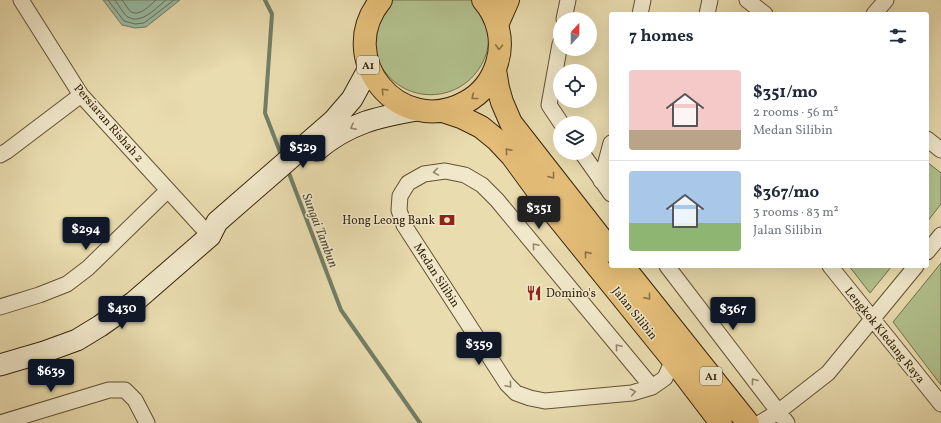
<!DOCTYPE html>
<html lang="en">
<head>
<meta charset="utf-8">
<style>
	body { margin:0; font-family:Vollkorn,serif; background:#f6f6f7; color:#1f2937; height:100vh; display:flex; flex-direction:column; font-size:15px; white-space:nowrap }
	* { box-sizing:border-box; margin:0 }
	p { font-size:13px; color:#747a83 }
	.icon { flex:none; width:22px; height:22px; fill:none; stroke:currentColor; stroke-width:2; stroke-linecap:round; stroke-linejoin:round }
	.map { position:relative; flex:1; overflow:hidden }
	.drawer { position:absolute; left:609px; top:12px; width:320px; height:256px; display:flex; flex-direction:column; background:#fff; border-radius:4px; box-shadow:0 4px 16px #0002 }
	.drawer>* { flex:none }
	.needle { width:26px; rotate:21deg }
	.buttons { position:absolute; left:553px; top:12px; display:grid; gap:8px }
	.buttons a { display:grid; place-items:center; width:44px; height:44px; border-radius:50%; background:#fff; box-shadow:0 4px 16px #0002; font-size:20px }
	.price { position:absolute; translate:-50% -34px; padding:0 9px; border-radius:4px; background:#111827; color:#fff; font-size:13px; line-height:26px; filter:drop-shadow(0 1px 2px #0008) }
	.price::after { content:''; position:absolute; left:50%; top:24px; width:12px; height:9px; margin-left:-6px; background:inherit; clip-path:polygon(0 0,100% 0,50% 100%) }
	.price.current { background:#222; color:#fff }
	ul { padding:0; list-style:none }
	li { display:flex; align-items:center; gap:12px; height:100px; padding:0 20px }
	li+li { border-top:1px solid #e0e1e3 }
	li span { display:grid; place-items:center; flex:none; width:112px; height:80px; border-radius:4px; color:#555 }
	li>.icon { margin-inline-start:auto }
	span .icon { width:48px; height:48px; fill:#fffc; stroke-width:1 }
	li b { font-size:17px }
	h2 { display:flex; justify-content:space-between; align-items:center; height:48px; padding:0 20px; font-size:17px }
	.map>svg:first-child { display:block }
	.green { fill:#b2c18e; stroke:#74724c }
	.water { fill:#99bca5; stroke:#717f67 }
	.lines { fill:none; stroke-linecap:round; stroke-linejoin:round }
	.shore { stroke:#687058; stroke-width:1 }
	.stream { stroke:#717f67; stroke-width:4 }
	.minor-casing { stroke:#635234; stroke-width:17 }
	.secondary-casing { stroke:#36240b; stroke-width:23 }
	.primary-casing { stroke:#36240b; stroke-width:24 }
	.minor { stroke:#f1e8cb; stroke-width:15 }
	.secondary { stroke:#f1e8cb; stroke-width:21 }
	.primary { stroke:#e4be78; stroke-width:22 }
	.oneway { stroke:#8d7142 }
	.oneway2 { stroke:#94866b }
	.labels { text-anchor:middle; stroke-width:3; stroke-linejoin:round; paint-order:stroke }
	.shield { fill:#f1e8cb; stroke:#6e5f45; stroke-width:1 }
	.shield-label { font-size:11px; font-weight:bold; fill:#36240b }
	.street-label { font-size:12px; fill:#36240b; stroke:#f1e8cb }
	.poi-label { font-size:12px; fill:#36240b; stroke:#f1e8cb; text-anchor:end }
	.water-label { font-size:13px; font-style:italic; fill:#4f4a32; stroke:#f1e8cb }
</style>
</head>
<body>
<div class="map">
<svg width="941" height="423" viewBox="0 0 941 423">
	<rect width="100%" height="100%" fill="#e9dcaf"/>
	<filter id="stains"><feTurbulence type="fractalNoise" baseFrequency=".005" numOctaves="4"/><feColorMatrix values="0 0 0 0 .2 0 0 0 0 .09 0 0 0 0 .02 0 0 0 .5 -.17"/></filter>
	<radialGradient id="worn" r=".72"><stop offset=".6" stop-color="#630" stop-opacity="0"/><stop offset="1" stop-color="#630" stop-opacity=".3"/></radialGradient>
	<!-- green -->
	<path class="green" d="M387 0H474L476 2C480 11 485 21 488 30 490 39 488 49 485 57 467 103 406 108 381 66 378 61 372 43 373 37 373 34 375 31 376 28 379 19 383 9 387 0Z
		M927 162 941 173V204L927 222Z
		M941 263V385L893 322Z
		M849 266H892L870 293Z"/>
	<!-- water -->
	<path class="water" d="M103 0H180L146 27 135 28 122 25Z"/>
	<g class="lines">
		<!-- shore -->
		<path class="shore" d="M108 0 124 21 135 24 144 23 174 0
			M115 0C118 4 124 15 128 17 141 25 156 8 166 0
			M122 0C125 3 127 8 130 11 139 18 150 5 156 0"/>
		<!-- stream -->
		<path class="stream" d="M265 0 272 14 265 113 282 157
			M287 168 341 310 420 423"/>
		<defs>
			<path id="minor" d="M21 0 81 95 210 236
				M747 0 765 14
				M640 14 643 0
				M707 14 710 0
				M874 14 886 0
				M564 19 568 0
				M560 44 549 105 561 123
				M927 139 941 150
				M582 153 611 194
				M0 155 7 151 81 95
				M601 181 611 143
				M927 252 941 235
				M667 266 787 423
				M830 266 941 404
				M0 307 39 295 67 284 88 268 168 190
				M652 387 497 200 482 185 465 175 445 171 424 174 408 183 400 196 399 210 404 225 507 384 516 393 530 398 545 401 632 393 652 387 665 378 673 360
				M0 423 109 390H125L135 400 147 423
				M760 423 778 412 828 373 916 266"/>
			<path id="secondary" d="M317 150C349 123 378 117 417 110
				M0 365 44 352 77 340 100 326 134 302 210 236 217 222 333 121 352 99 369 68"/>
			<path id="primary" d="M381 0C333 58 400 139 466 102 481 94 492 80 497 63 504 41 498 17 483 0
				M497 25 508 0
				M495 70 498 88 502 102 511 123 611 251
				M443 111 461 117 481 127 497 140 512 156 550 208 673 360 721 423
				M623 266 748 423"/>
		</defs>
		<!-- minor casing -->
		<use href="#minor" class="minor-casing"/>
		<!-- secondary casing -->
		<use href="#secondary" class="secondary-casing"/>
		<!-- primary casing -->
		<use href="#primary" class="primary-casing"/>
		<!-- minor -->
		<use href="#minor" class="minor"/>
		<!-- secondary -->
		<use href="#secondary" class="secondary"/>
		<!-- primary -->
		<use href="#primary" class="primary"/>
	</g>
	<!-- one-way arrows -->
	<defs><path id="oneway-chevron" d="M-2-3.5L2.5 0L-2 3.5" fill="none" stroke-width="1.6" stroke-linecap="round" stroke-linejoin="round"/></defs>
	<g class="oneway">
		<use href="#oneway-chevron" transform="translate(499 47) rotate(93)"/>
		<use href="#oneway-chevron" transform="translate(384 91) rotate(-135)"/>
		<use href="#oneway-chevron" transform="translate(474 97) rotate(142)"/>
		<use href="#oneway-chevron" transform="translate(508 151) rotate(-131)"/>
		<use href="#oneway-chevron" transform="translate(552 176) rotate(52)"/>
		<use href="#oneway-chevron" transform="translate(587 254) rotate(-129)"/>
		<use href="#oneway-chevron" transform="translate(648 297) rotate(51)"/>
	</g>
	<g class="oneway2">
		<use href="#oneway-chevron" transform="translate(353 127) rotate(154)"/>
		<use href="#oneway-chevron" transform="translate(436 172) rotate(171)"/>
		<use href="#oneway-chevron" transform="translate(535 246) rotate(-130)"/>
		<use href="#oneway-chevron" transform="translate(618 347) rotate(-130)"/>
		<use href="#oneway-chevron" transform="translate(754 381) rotate(-127)"/>
		<use href="#oneway-chevron" transform="translate(509 385) rotate(50)"/>
		<use href="#oneway-chevron" transform="translate(633 392) rotate(-12)"/>
	</g>
	<!-- icons -->
	<defs>
		<symbol id="bank-bare" viewBox="-9 -9 18 18"><path d="M-6-4H6V4H-6ZM0-2.3a2.3 2.3 0 1 0 0 4.6a2.3 2.3 0 1 0 0-4.6Z" fill="#8f2418" stroke="#f1e8cb" stroke-width="2.5" paint-order="stroke"/></symbol>
		<symbol id="restaurant-bare" viewBox="-9 -9 18 18"><path d="M-5-6h1v4h1v-4h1v4h1v-4h1v5L-1.5 .5V6h-2V.5L-5-1ZM5-6V6H3V1.5H1.5Q1.5-4 5-6Z" fill="#8f2418" stroke="#f1e8cb" stroke-width="2.5" paint-order="stroke"/></symbol>
	</defs>
	<g fill-rule="evenodd">
		<use href="#bank-bare" x="436" y="209" width="22" height="22"/>
		<use href="#restaurant-bare" x="523" y="282" width="22" height="22"/>
	</g>
	<g class="labels">
		<!-- shield labels -->
		<g class="shield">
			<rect x="357" y="56" width="22" height="18" rx="3"/>
			<rect x="700" y="367" width="22" height="18" rx="3"/>
		</g>
		<g class="shield-label">
			<text x="368" y="69">A1</text>
			<text x="711" y="380">A1</text>
		</g>
		<!-- street labels -->
		<g class="street-label">
			<text transform="translate(109 123) rotate(49)" y="4">Persiaran Rishah 2</text>
			<text transform="translate(437 275) rotate(57)" y="4">Medan Silibin</text>
			<text transform="translate(635 313) rotate(51)" y="4">Jalan Silibin</text>
			<text transform="translate(885 335) rotate(51)" y="4">Lengkok Kledang Raya</text>
		</g>
		<!-- poi labels -->
		<g class="poi-label">
			<text x="435" y="224">Hong Leong Bank</text>
			<text x="546" y="297" text-anchor="start">Domino's</text>
		</g>
		<!-- water labels -->
		<g class="water-label">
			<text transform="translate(321 230) rotate(69)" y="5">Sungai Tambun</text>
		</g>
	</g>
	<rect width="100%" height="100%" filter="url(#stains)"/>
	<rect width="100%" height="100%" fill="url(#worn)"/>
</svg>
<div class="buttons">
<a><svg class="needle" viewBox="-14 -14 28 28"><path d="M0-13l5 13h-10z" fill="#e53935"/><path d="M0 13l5-13h-10z" fill="#747a83"/></svg></a>
<a><svg class="icon" aria-label="locate" viewBox="0 0 24 24"><circle cx="12" cy="12" r="6"/><path d="M12 2v4M12 18v4M2 12h4M18 12h4"/></svg></a>
<a><svg class="icon" aria-label="layers" viewBox="0 0 24 24"><path d="M12 4l9 5-9 5-9-5zM3 14l9 5 9-5"/></svg></a>
</div>
<b class="price" style="left:303px;top:169px">$529</b>
<b class="price current" style="left:539px;top:230px">$351</b>
<b class="price" style="left:86px;top:251px">$294</b>
<b class="price" style="left:122px;top:330px">$430</b>
<b class="price" style="left:733px;top:331px">$367</b>
<b class="price" style="left:479px;top:366px">$359</b>
<b class="price" style="left:51px;top:393px">$639</b>
<section class="drawer">
<h2>7 homes<svg class="icon" aria-label="filters" viewBox="0 0 24 24"><path d="M4 7h16M4 17h16"/><circle cx="9" cy="7" r="2"/><circle cx="15" cy="17" r="2"/></svg></h2>
<ul>
<li><span style="background:linear-gradient(#f6c9c9 75%,#b9a48a 0)"><svg class="icon" aria-label="home" viewBox="0 0 24 24"><path d="M3 11l9-7 9 7M6 9v11h12V9"/></svg></span><div><b>$351/mo</b><p>2 rooms · 56 m²</p><p>Medan Silibin</p></div></li>
<li><span style="background:linear-gradient(#a9c7e8 65%,#8fb573 0)"><svg class="icon" aria-label="home" viewBox="0 0 24 24"><path d="M3 11l9-7 9 7M6 9v11h12V9"/></svg></span><div><b>$367/mo</b><p>3 rooms · 83 m²</p><p>Jalan Silibin</p></div></li>
</ul>
</section>
</div>
</body>
</html>
